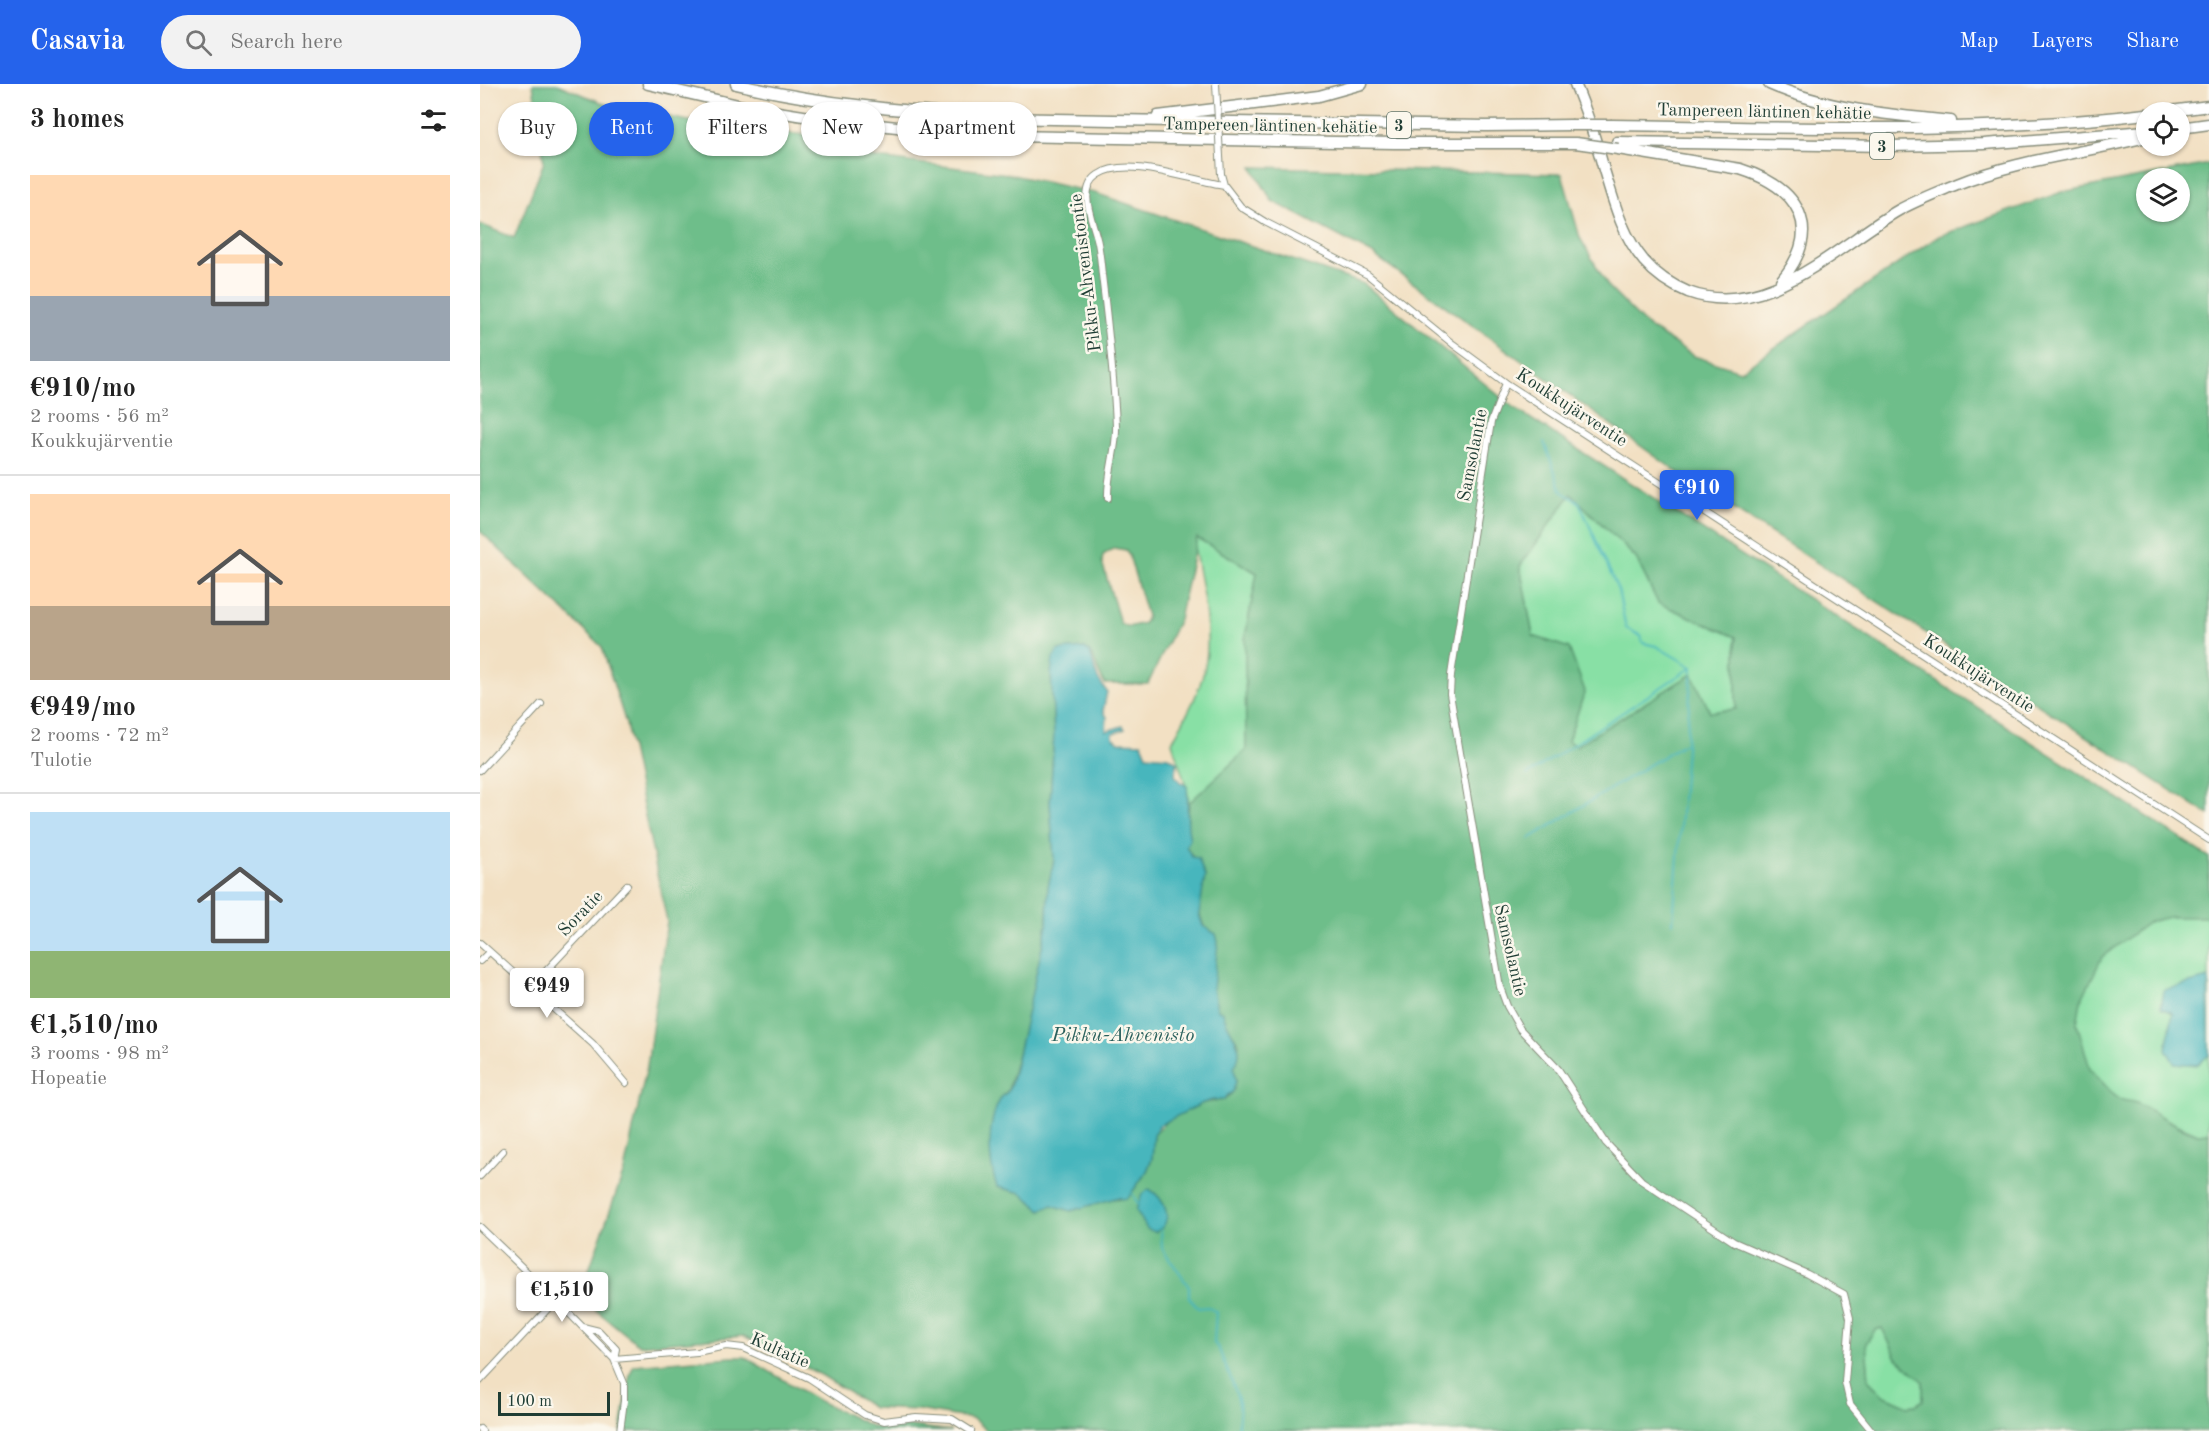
<!DOCTYPE html>
<html lang="en">
<head>
<meta charset="utf-8">
<style>
	body { margin:0; font-family:"Old Standard TT",serif; background:#f2f2f2; color:#222; height:100vh; display:flex; flex-direction:column; font-size:22px; white-space:nowrap }
	* { box-sizing:border-box; margin:0 }
	p { font-size:20px; color:#767676 }
	.icon { flex:none; width:33px; height:33px; fill:none; stroke:currentColor; stroke-width:2; stroke-linecap:round; stroke-linejoin:round }
	.map { position:relative; flex:1; overflow:hidden }
	.sheet { display:flex; flex-direction:column; background:#fff; width:480px }
	.sheet>* { flex:none }
	.top-card { position:absolute; left:18px; top:18px; width:570px; height:54px; display:flex; gap:12px }
	.buttons { position:absolute; left:1656px; top:18px; display:grid; gap:12px }
	.buttons a { display:grid; place-items:center; width:54px; height:54px; border-radius:50%; background:#fff; box-shadow:0 2px 4px #0004; font-size:30px }
	.scale { position:absolute; left:18px; bottom:15px; width:112px; box-sizing:border-box; padding-left:6px; border:3px solid #1f3d34; border-top:0; font-size:16px; line-height:21px; white-space:nowrap; color:#1f3d34; -webkit-text-stroke:4px #fbf7ec; paint-order:stroke }
	.price { position:absolute; translate:-50% -51px; padding:0 14px; border-radius:6px; background:#fff; color:#222; font-size:20px; line-height:39px; filter:drop-shadow(0 2px 3px #0008) }
	.price::after { content:''; position:absolute; left:50%; top:36px; width:18px; height:14px; margin-left:-9px; background:inherit; clip-path:polygon(0 0,100% 0,50% 100%) }
	.price.selected { background:#2563eb; color:#fff }
	ul { padding:0; list-style:none }
	li { display:grid; align-content:center; gap:12px; height:318px; padding:0 30px }
	li+li { border-top:2px solid #e0e0e0 }
	li span { display:grid; place-items:center; height:186px; border-radius:0px; color:#555 }
	li>.icon { margin-inline-start:auto }
	span .icon { width:108px; height:108px; fill:#fffc; stroke-width:1 }
	li b { font-size:26px }
	h2 { display:flex; justify-content:space-between; align-items:center; height:72px; padding:0 30px; font-size:26px }
	.tag { padding:0 21px; border-radius:27px; background:#fff; box-shadow:0 2px 4px #0004; font-size:21px; line-height:54px }
	.tag.selected { background:#2563eb; color:#fff }
	header { display:flex; align-items:center; gap:36px; box-sizing:border-box; height:84px; padding:0 30px; background:#2563eb; color:#fff }
	header strong { font-size:28px }
	nav { display:flex; gap:33px; margin-inline-start:auto; font-size:21px }
	.search { width:420px; height:54px; background:#f2f2f2; display:flex; align-items:center; gap:15px; box-sizing:border-box; padding:0 21px; border-radius:33px; color:#767676; font-size:22px }
	main { display:flex; flex:1; min-height:0 }
	.map>svg:first-child { display:block }
	.green { fill:#88e0a5; stroke:#548e6c; stroke-width:1.5 }
	.forest { fill:#6ebe8a; stroke:#467e5f; stroke-width:1.5; fill-rule:evenodd }
	.water { fill:#46b6bd; stroke:#327a78; stroke-width:1.5 }
	.lines { fill:none; stroke-linecap:round; stroke-linejoin:round }
	.stream { stroke:#46b6bd; stroke-width:2 }
	.minor-casing { stroke:#888e7c; stroke-width:8 }
	.motorway-casing { stroke:#888e7c; stroke-width:13 }
	.minor { stroke:#fff; stroke-width:6 }
	.motorway { stroke:#fff; stroke-width:10 }
	.minor-bridge-casing { stroke:#888e7c; stroke-width:8; stroke-linecap:butt }
	.motorway-bridge-casing { stroke:#888e7c; stroke-width:13; stroke-linecap:butt }
	.minor-bridge { stroke:#fff; stroke-width:6 }
	.motorway-bridge { stroke:#fff; stroke-width:10 }
	.labels { text-anchor:middle; stroke-width:5; stroke-linejoin:round; paint-order:stroke }
	.shield { fill:#fbf7ec; stroke:#61756b; stroke-width:1.5 }
	.shield-label { font-size:16px; font-weight:bold; fill:#1f3d34 }
	.street-label { font-size:18px; fill:#1f3d34; stroke:#fbf7ec }
	.water-label { font-size:20px; font-style:italic; fill:#2b615d; stroke:#fbf7ec }
</style>
</head>
<body>
<header>
<strong>Casavia</strong>
<div class="search"><svg class="icon" aria-label="search" viewBox="0 0 24 24"><circle cx="10" cy="10" r="6"/><path d="M15 15l6 6"/></svg>Search here</div>
<nav><a>Map</a><a>Layers</a><a>Share</a></nav>
</header>
<main>
<section class="sheet">
<h2>3 homes<svg class="icon" aria-label="filters" viewBox="0 0 24 24"><path d="M4 7h16M4 17h16"/><circle cx="9" cy="7" r="2"/><circle cx="15" cy="17" r="2"/></svg></h2>
<ul>
<li><span style="background:linear-gradient(#ffd9b3 65%,#9aa5b1 0)"><svg class="icon" aria-label="home" viewBox="0 0 24 24"><path d="M3 11l9-7 9 7M6 9v11h12V9"/></svg></span><div><b>€910/mo</b><p>2 rooms · 56 m²</p><p>Koukkujärventie</p></div></li>
<li><span style="background:linear-gradient(#ffd9b3 60%,#b9a48a 0)"><svg class="icon" aria-label="home" viewBox="0 0 24 24"><path d="M3 11l9-7 9 7M6 9v11h12V9"/></svg></span><div><b>€949/mo</b><p>2 rooms · 72 m²</p><p>Tulotie</p></div></li>
<li><span style="background:linear-gradient(#bfe0f5 75%,#8fb573 0)"><svg class="icon" aria-label="home" viewBox="0 0 24 24"><path d="M3 11l9-7 9 7M6 9v11h12V9"/></svg></span><div><b>€1,510/mo</b><p>3 rooms · 98 m²</p><p>Hopeatie</p></div></li>
</ul>
</section>
<div class="map">
<svg width="1729" height="1347" viewBox="0 0 1729 1347">
	<rect width="100%" height="100%" fill="#fbf7ec"/>
	<filter id="ink" filterUnits="userSpaceOnUse"><feTurbulence type="fractalNoise" baseFrequency=".0167" numOctaves="2"/><feDisplacementMap in="SourceGraphic" scale="12" xChannelSelector="R" yChannelSelector="G"/><feConvolveMatrix kernelMatrix="1 2 1 2 8 2 1 2 1" color-interpolation-filters="sRGB"/></filter>
	<filter id="wash" filterUnits="userSpaceOnUse"><feTurbulence type="fractalNoise" baseFrequency=".008" numOctaves="4" result="noise"/><feDisplacementMap in="SourceGraphic" scale="24" xChannelSelector="R" yChannelSelector="G"/><feGaussianBlur stdDeviation="1.35" result="paint"/><feColorMatrix in="noise" values="0 0 0 0 0 0 0 0 0 0 0 0 0 0 0 0 0 1.4 0 .05"/><feComposite in="paint" operator="in"/></filter>
	<g filter="url(#wash)">
		<rect width="100%" height="100%" fill="#f2e0c3"/>
		<!-- green -->
		<path class="green" d="M1091 410 1156 474 1178 519 1256 553V625L1230 628 1212 590 1096 662 1087 657 1089 564 1053 552 1040 482Z
			M716 453 777 489 765 554 766 666 709 719 707 705 692 658C707 631 725 600 727 568 729 532 720 497 714 462Z
			M1729 828V1049L1718 1050 1687 1036 1656 1034 1590 975 1599 897 1618 876 1671 831Z
			M1402 1244 1417 1274 1443 1296V1316L1436 1321 1428 1322 1403 1311 1389 1297 1386 1259 1395 1246Z"/>
		<!-- forest -->
		<path class="forest" d="M53 0H77L128 21 234 42 337 52 349 66 405 75 528 90 615 109 884 200 1034 324 1729 773V833H1689L1669 838 1622 873 1601 917 1597 939 1610 985 1638 1015 1657 1019 1702 1044 1718 1050 1729 1049V1347H507L493 1335 438 1326 393 1324 343 1292 264 1252 159 1261 111 1222 104 1200 144 1087 167 982 187 837 146 640 122 563 0 447V140L34 154 64 78ZM1091 410 1156 474 1178 519 1256 553V625L1230 628 1212 590 1096 662 1088 657 1105 607 1089 564 1053 552 1040 482ZM717 454 777 489 765 554 766 666 709 719 707 743 710 755 706 762 725 792C722 813 712 831 730 848L734 882 733 905 737 925 743 929 745 938 759 960 754 984 756 997 753 1008 744 1016 723 1019 688 1035 674 1051 672 1074 667 1087 648 1114 626 1115 591 1127 572 1121 561 1126 542 1109 517 1103 521 1014 528 1006 545 944 567 841 568 803 574 776 570 719 574 650 571 589 579 566 605 564C617 573 616 588 625 600H668L699 535ZM634 464 646 466 649 471 667 532 664 539 648 543 640 539 622 478 623 471ZM1402 1244 1417 1274 1443 1297V1316L1436 1321 1428 1322 1403 1311 1389 1297 1386 1259 1395 1246Z
			M1729 80V731L1204 393 891 169 792 117 772 83 1082 90 1100 154 1129 204 1167 242 1214 272 1260 287 1459 152 1582 108ZM1700 94V128H1666V94Z
			M252 1273H265L339 1317 393 1343 432 1342 471 1347H141L150 1290 154 1281Z"/>
		<!-- water -->
		<path class="water" d="M605 564 610 569 618 595 627 608 623 627 627 633 626 647 643 642 645 645 633 649V653L639 658 662 659 667 671 689 673 697 678 695 691 700 698 707 702C709 720 705 738 710 755L706 762 712 773 718 774 725 792 719 830 723 842 736 850 738 858 733 905 737 925 743 928C748 951 768 960 754 984L756 997 753 1008 746 1012 744 1016H733L723 1019 679 1041 674 1051 672 1074 667 1087 648 1114 642 1115 639 1113 591 1127 572 1121 561 1126 542 1109 517 1103C508 1077 506 1039 521 1014 523 1011 526 1010 528 1007 532 1000 533 991 535 984L567 841 568 803 574 776 570 719 574 650 571 589 573 574 579 566Z
			M1728 894 1729 971 1717 981 1694 979 1686 965 1693 929 1681 924 1684 906Z
			M669 1105C685 1113 696 1140 675 1148L667 1145 656 1126 662 1110Z"/>
		<g class="lines">
			<!-- stream -->
			<path class="stream" d="M1064 358 1082 408 1099 418 1138 506 1146 544 1161 552 1163 559 1176 562 1212 583
				M1047 691 1212 583
				M1049 755 1205 659
				M1193 839 1212 583
				M652 1109 658 1120
				M681 1146 682 1164 709 1203V1214L718 1224 728 1223 736 1228 734 1259 739 1265C745 1283 755 1301 759 1319 761 1330 757 1338 758 1347"/>
		</g>
	</g>
	<g filter="url(#ink)">
		<g class="lines">
			<defs>
				<path id="minor" d="M741 90 744 101 761 123 785 138 888 191 973 260 1026 299 1729 756
					M1026 299 1011 338 971 591 970 610 1020 903 1027 922 1040 945 1078 985 1126 1059 1162 1097 1254 1158 1327 1190 1364 1210 1370 1234 1365 1298 1370 1320 1392 1347
					M628 414C627 390 637 366 636 342 634 291 628 241 622 191 621 180 620 169 618 159 614 138 596 106 618 91 647 71 712 97 744 101
					M0 686 61 620
					M0 859 113 960 146 999
					M0 877 9 868
					M50 904 147 801
					M0 1092 23 1067
					M0 1143 76 1216 134 1275 144 1299V1317L140 1347
					M103 1243 119 1247 136 1265 134 1275 217 1268 246 1262 263 1264 329 1294 385 1331 404 1337 436 1333 472 1335 491 1347
					M0 1297 76 1216
					M0 1345 2 1347"/>
				<path id="motorway" d="M168 0 267 23 342 35 445 46 524 52 914 59H1096
					M256 0C340 20 426 27 511 34L1006 42 1091 41
					M1095 0C1107 28 1116 57 1124 86 1134 118 1142 151 1164 177 1176 191 1191 201 1208 208 1287 237 1356 162 1419 126 1437 116 1458 108 1477 100 1537 76 1604 69 1666 53
					M1289 0C1346 25 1410 31 1471 37
					M1683 28 1729 22
					M678 32 839 12 882 0
					M1132 41C1310 43 1489 51 1666 30
					M1700 44 1729 40
					M1137 58 1410 62 1504 60 1666 47
					M1138 65 1260 85C1320 104 1344 145 1301 197"/>
			</defs>
			<!-- minor casing -->
			<use href="#minor" class="minor-casing"/>
			<!-- motorway casing -->
			<use href="#motorway" class="motorway-casing"/>
			<!-- minor -->
			<use href="#minor" class="minor"/>
			<!-- motorway -->
			<use href="#motorway" class="motorway"/>
			<defs>
				<path id="minor-bridge" d="M736 0 741 90"/>
				<path id="motorway-bridge" d="M1091 41H1132
					M1096 59 1138 65"/>
			</defs>
			<!-- minor-bridge casing -->
			<use href="#minor-bridge" class="minor-bridge-casing"/>
			<!-- motorway-bridge casing -->
			<use href="#motorway-bridge" class="motorway-bridge-casing"/>
			<!-- minor-bridge -->
			<use href="#minor-bridge" class="minor-bridge"/>
			<!-- motorway-bridge -->
			<use href="#motorway-bridge" class="motorway-bridge"/>
		</g>
	</g>
	<g class="labels">
		<!-- shield labels -->
		<g class="shield">
			<rect x="907" y="28" width="24" height="26" rx="4.5"/>
			<rect x="1390" y="49" width="24" height="26" rx="4.5"/>
		</g>
		<g class="shield-label">
			<text x="919" y="47">3</text>
			<text x="1402" y="68">3</text>
		</g>
		<!-- street labels -->
		<g class="street-label">
			<text transform="translate(1284 27) rotate(1)" y="6">Tampereen läntinen kehätie</text>
			<text transform="translate(790 41) rotate(1)" y="6">Tampereen läntinen kehätie</text>
			<text transform="translate(605 189) rotate(-97)" y="6">Pikku-Ahvenistontie</text>
			<text transform="translate(1092 323) rotate(33)" y="6">Koukkujärventie</text>
			<text transform="translate(992 371) rotate(-79)" y="6">Samsolantie</text>
			<text transform="translate(1499 589) rotate(33)" y="6">Koukkujärventie</text>
			<text transform="translate(100 829) rotate(-46)" y="6">Soratie</text>
			<text transform="translate(1031 866) rotate(77)" y="6">Samsolantie</text>
			<text transform="translate(300 1266) rotate(24)" y="6">Kultatie</text>
		</g>
		<!-- water labels -->
		<g class="water-label">
			<text x="643" y="957">Pikku-Ahvenisto</text>
		</g>
	</g>
</svg>
<div class="buttons">
<a><svg class="icon" aria-label="locate" viewBox="0 0 24 24"><circle cx="12" cy="12" r="6"/><path d="M12 2v4M12 18v4M2 12h4M18 12h4"/></svg></a>
<a><svg class="icon" aria-label="layers" viewBox="0 0 24 24"><path d="M12 4l9 5-9 5-9-5zM3 14l9 5 9-5"/></svg></a>
</div>
<div class="scale">100 m</div>
<b class="price selected" style="left:1217px;top:437px">€910</b>
<b class="price" style="left:67px;top:935px">€949</b>
<b class="price" style="left:82px;top:1239px">€1,510</b>
<div class="top-card">
<a class="tag">Buy</a>
<a class="tag selected">Rent</a>
<a class="tag">Filters</a>
<a class="tag">New</a>
<a class="tag">Apartment</a>
</div>
</div>
</main>
</body>
</html>
